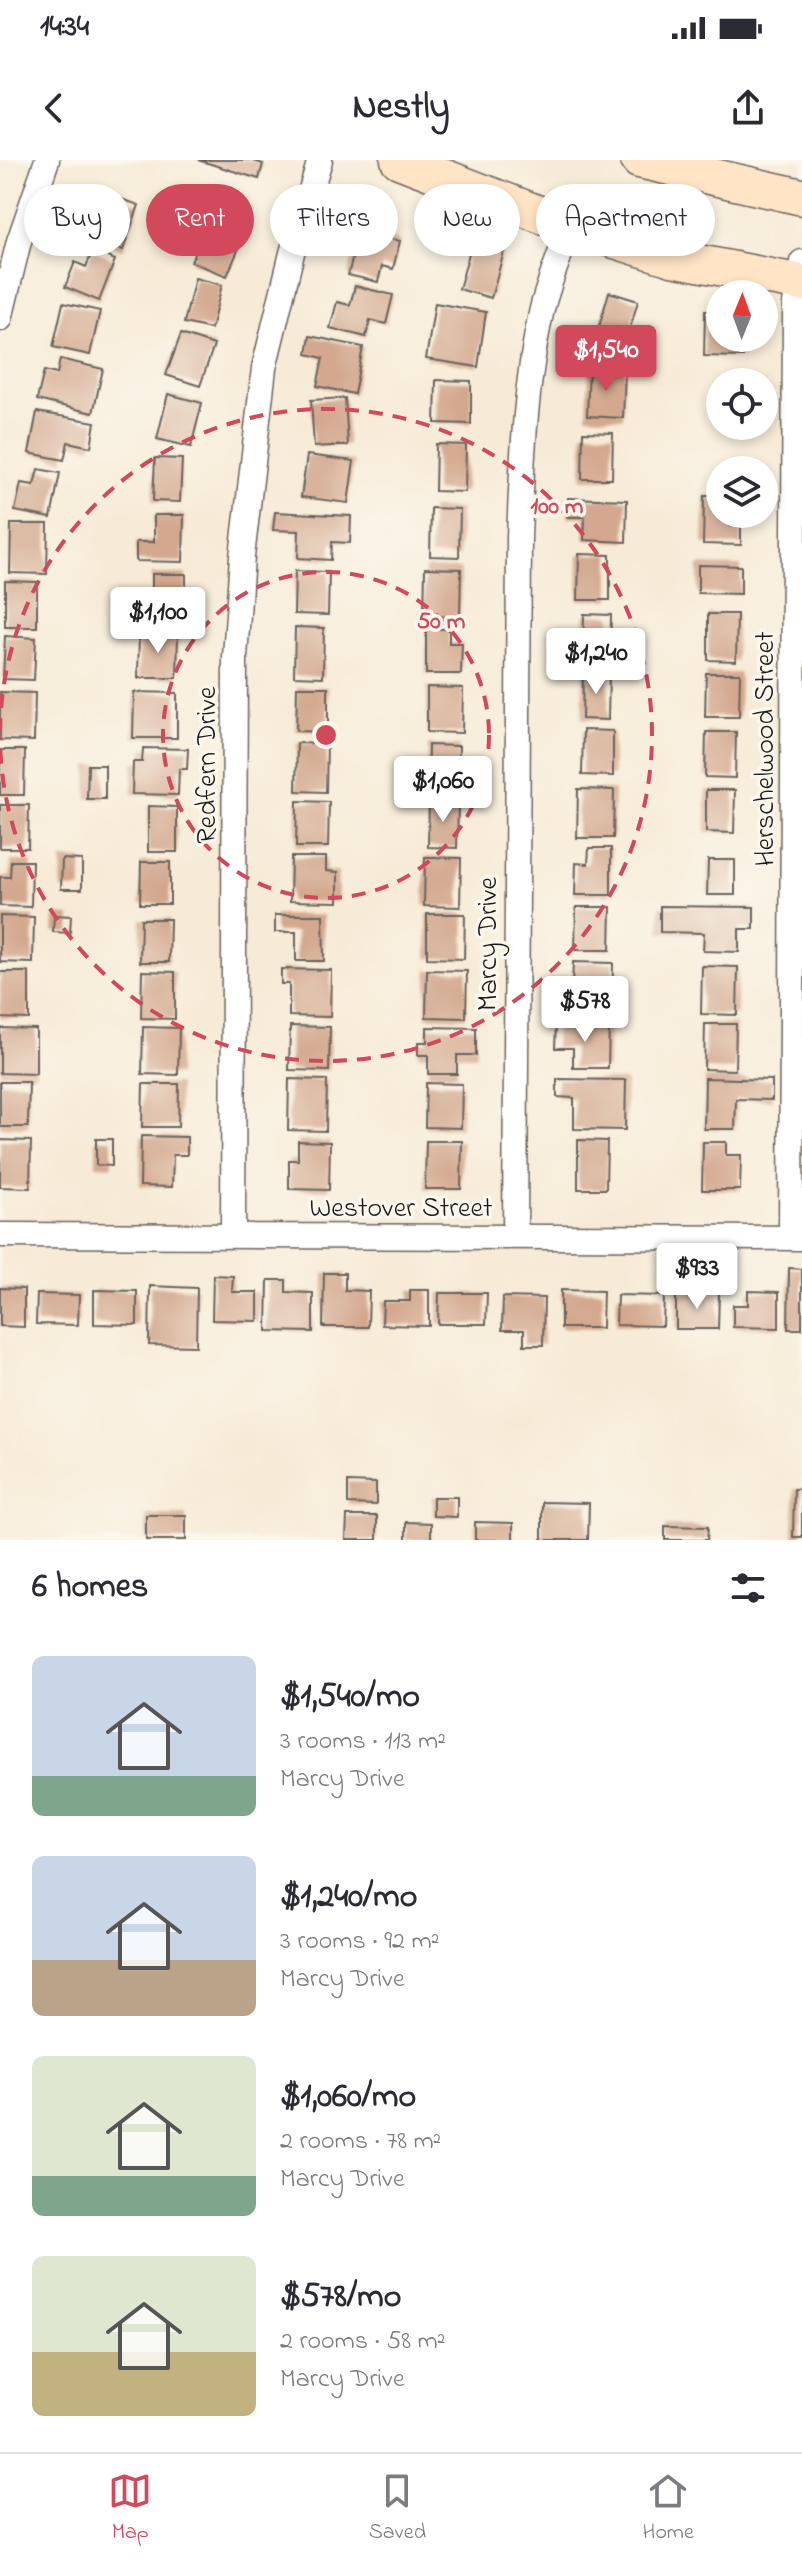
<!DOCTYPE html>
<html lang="en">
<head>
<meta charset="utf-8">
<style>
	body { margin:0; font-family:"Indie Flower",sans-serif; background:#f2f2f3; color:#2b2b33; height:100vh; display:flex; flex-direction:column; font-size:30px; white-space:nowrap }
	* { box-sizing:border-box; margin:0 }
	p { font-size:26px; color:#7c7c81 }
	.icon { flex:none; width:44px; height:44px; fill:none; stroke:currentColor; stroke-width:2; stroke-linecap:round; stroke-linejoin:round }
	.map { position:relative; height:1380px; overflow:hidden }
	.drawer { display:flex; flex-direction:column; background:#fff; flex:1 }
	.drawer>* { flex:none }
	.banner { position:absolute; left:24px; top:24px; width:754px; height:72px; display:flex; gap:16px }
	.needle { width:52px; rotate:1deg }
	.tools { position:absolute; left:706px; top:120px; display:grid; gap:16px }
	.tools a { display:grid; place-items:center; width:72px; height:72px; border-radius:50%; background:#fff; box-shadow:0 4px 12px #0003; font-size:40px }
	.price { position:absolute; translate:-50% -68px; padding:0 18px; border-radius:8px; background:#fff; color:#222; font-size:26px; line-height:52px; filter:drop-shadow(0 2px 4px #0008) }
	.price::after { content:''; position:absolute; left:50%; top:48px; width:24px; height:18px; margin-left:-12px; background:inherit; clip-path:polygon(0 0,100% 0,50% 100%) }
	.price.on { background:#d1495b; color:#fff }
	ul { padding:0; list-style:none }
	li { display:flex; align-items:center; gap:24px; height:200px; padding:0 32px }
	li span { display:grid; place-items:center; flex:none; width:224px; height:160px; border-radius:12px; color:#555 }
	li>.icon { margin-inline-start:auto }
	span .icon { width:96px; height:96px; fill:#fffc; stroke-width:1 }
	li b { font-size:34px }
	h2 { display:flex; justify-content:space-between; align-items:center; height:96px; padding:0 32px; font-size:34px }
	.pill { padding:0 28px; border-radius:36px; background:#fff; box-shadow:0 4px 12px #0003; font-size:28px; line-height:72px }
	.pill.on { background:#d1495b; color:#fff }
	.status { display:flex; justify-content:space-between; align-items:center; height:56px; padding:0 40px; background:#fff; direction:ltr }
	.status svg { height:22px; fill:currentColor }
	header { display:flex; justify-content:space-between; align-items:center; height:104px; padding:0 32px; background:#fff; font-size:36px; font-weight:800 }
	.menu { display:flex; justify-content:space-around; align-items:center; height:112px; border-top:2px solid #e1e1e2; background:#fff; font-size:22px; color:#7c7c81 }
	.menu a { display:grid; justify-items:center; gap:4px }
	.menu .on { color:#d1495b }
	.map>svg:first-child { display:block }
	.building { fill:#d3a88e }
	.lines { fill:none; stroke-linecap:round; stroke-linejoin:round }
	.minor-casing { stroke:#69645d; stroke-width:27 }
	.secondary-casing { stroke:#69645d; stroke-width:39 }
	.minor { stroke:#fff; stroke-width:24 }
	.secondary { stroke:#ffe4c6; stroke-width:36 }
	.ring { fill:none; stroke:#d1495b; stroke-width:4; stroke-dasharray:14 10 }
	.labels { text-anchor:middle; stroke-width:7; stroke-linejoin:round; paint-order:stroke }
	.street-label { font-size:28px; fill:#1c1c1c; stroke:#fbf7ec }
	.centre { fill:#d1495b; stroke:#fbf7ec; stroke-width:4 }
	.ring-label { font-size:24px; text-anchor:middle; font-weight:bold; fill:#d1495b; stroke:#fbf7ec; stroke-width:7; stroke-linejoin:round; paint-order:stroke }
</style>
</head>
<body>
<div class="status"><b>14:34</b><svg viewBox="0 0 49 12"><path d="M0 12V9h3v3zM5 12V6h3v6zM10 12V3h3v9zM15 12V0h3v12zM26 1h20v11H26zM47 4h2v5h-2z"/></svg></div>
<header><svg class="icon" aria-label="back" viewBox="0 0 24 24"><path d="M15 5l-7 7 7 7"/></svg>Nestly<svg class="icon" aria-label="share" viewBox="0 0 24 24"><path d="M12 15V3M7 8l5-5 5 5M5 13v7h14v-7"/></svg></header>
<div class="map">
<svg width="802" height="1380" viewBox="0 0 802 1380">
	<rect width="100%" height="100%" fill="#fbf7ec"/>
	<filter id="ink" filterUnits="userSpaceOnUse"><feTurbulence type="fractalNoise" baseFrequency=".0125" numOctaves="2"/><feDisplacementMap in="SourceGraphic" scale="16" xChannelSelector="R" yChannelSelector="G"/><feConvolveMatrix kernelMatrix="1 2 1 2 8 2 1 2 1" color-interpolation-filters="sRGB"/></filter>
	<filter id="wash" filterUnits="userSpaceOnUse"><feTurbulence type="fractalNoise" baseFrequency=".006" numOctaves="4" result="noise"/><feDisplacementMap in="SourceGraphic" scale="32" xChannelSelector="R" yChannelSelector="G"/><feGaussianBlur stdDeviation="1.8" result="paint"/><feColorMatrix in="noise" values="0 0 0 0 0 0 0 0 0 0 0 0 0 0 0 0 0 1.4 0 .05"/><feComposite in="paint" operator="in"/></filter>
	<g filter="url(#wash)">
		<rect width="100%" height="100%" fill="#f7ebd7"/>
		<g id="blocks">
			<!-- building -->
			<path class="building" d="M198 0H251L263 4 259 19Z
				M101 32 139 45 123 90 86 77Z
				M209 59 234 69 228 83 239 88 227 116 191 102Z
				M344 67 400 81 393 109 382 106 378 122 348 115 356 85 341 81Z
				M473 79 505 88 491 138 459 129Z
				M93 90 115 100 99 141 65 127 75 102 86 107Z
				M195 118 222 125 211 169 184 163Z
				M355 126 393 135 386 164 370 160 366 177 330 168 337 142 350 145Z
				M609 132 638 141 625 186 596 177Z
				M63 143 100 151 90 195 53 187Z
				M435 143 486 152 478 207 426 199Z
				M705 151H720V178H743V197L704 196Z
				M181 174 214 185 200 226 166 215Z
				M310 176 363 187 354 234 317 226 323 198 307 194Z
				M60 199 103 209 93 253 37 240 44 211 57 214Z
				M589 209 625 210 623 258 587 256Z
				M436 220 471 221V264L435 263Z
				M168 234 202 243 191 287 157 279Z
				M345 238 348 285 314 287 311 240Z
				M37 252 95 262 91 287 68 282 64 300 29 293Z
				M583 272 613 273 612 319H582Z
				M436 284 466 285 465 332 435 331Z
				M307 295 354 301 348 343 301 337Z
				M155 298 182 299 180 342 153 341Z
				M38 309 60 313 51 358 15 351 21 323 34 325Z
				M704 336H720V354H731L730 366H741V385L703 384Z
				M568 338 627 340 626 382 584 380 585 357H568Z
				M431 348 460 349 459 397 430 396Z
				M275 352 351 356 350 383 332 382 331 400 298 398 299 371 273 370Z
				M154 355H184L183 402 136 401V382H154Z
				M11 364H48L47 414 10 413Z
				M579 394 610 395V440H578Z
				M698 405 741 406V434L698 433Z
				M425 408 461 409 460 457 424 456Z
				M295 411 329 412 328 455 294 454Z
				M152 414H186V456L152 455Z
				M5 421 37 422V467H5Z
				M584 454 611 455 610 500H583Z
				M708 454H737L736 501 708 500Z
				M295 467 324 468 323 517 294 516Z
				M426 469H449V483H462L461 514H426Z
				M139 472H178L177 518H138Z
				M5 476 36 478 34 520 3 519Z
				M583 512 609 513 608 560 582 559Z
				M706 513H740L739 557H705Z
				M297 527H328V572L296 571Z
				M427 527 463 528 462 573 427 572Z
				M0 532 35 533 34 581 0 580Z
				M134 532 177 533V578H133Z
				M583 570 613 571V616L582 615Z
				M706 572H736L735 618 705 617Z
				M297 583 327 584 326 632 296 631Z
				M428 585 459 586 458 631H427Z
				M143 588 188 589 187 609H179L178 635 132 634 133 602H142Z
				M0 590H25L24 635H0Z
				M88 605H105V639H87Z
				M578 629 614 630 613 678H577Z
				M706 630H735L734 673 706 672Z
				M297 641 329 642 328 687H296Z
				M429 641H458L457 688 428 687Z
				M0 645H29L28 688H0Z
				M148 646 177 647V692H148Z
				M589 688H611V735H575L576 703 588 704Z
				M291 697H326V711L338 712V742L290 741Z
				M425 697 461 698 460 747 424 746Z
				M62 699 82 700V729H61Z
				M708 700H735V735H707Z
				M11 701H32L31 747 0 746V717H10Z
				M141 702H170V744H140Z
				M660 746 754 747V769H739V792L703 791 704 773 660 772Z
				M576 747H611L610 790H575Z
				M427 754H465L464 799 427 798Z
				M54 755 71 756 70 773 53 772Z
				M275 755H323L324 801H296V772H275Z
				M0 756 34 757 33 803 0 802Z
				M141 759H170L169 802H140Z
				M573 802 613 803 612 853 571 852Z
				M702 806 738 807 737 855 701 854Z
				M281 809 331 810 330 857 289 856V824H281Z
				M427 810 467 811 466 858 426 857Z
				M142 811 175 812V859L141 858Z
				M0 812H29V859L0 858Z
				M556 863 609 864 608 908H573V888H555Z
				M705 864H736L735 910 704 909Z
				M290 866 330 867 329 911 289 910Z
				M143 867 179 868 178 915 142 914Z
				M427 867 476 868V895H457V914H428V895H418V882H427Z
				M0 868 36 869V914L0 913Z
				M705 918 772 920V940L736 939 735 969H704Z
				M289 919 327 920 326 971 288 970Z
				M557 919 626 920 625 970 574 969V938L557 937Z
				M0 922H29L28 967H0Z
				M426 923 462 924 461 968 425 967Z
				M143 924H179L178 967H142Z
				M141 976 187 977V995H173L172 1027 140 1026Z
				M96 979H112V1006L96 1005Z
				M0 980 31 981 30 1028 0 1027Z
				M578 980 607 981 606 1029H578Z
				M298 981 330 982 329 1030 289 1029V1000H298Z
				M426 981H462L461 1029H425Z
				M703 982H726V995H741L740 1030H702Z
				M789 1108 802 1109V1169H788Z
				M324 1113H345V1130L369 1131 368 1167H323Z
				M213 1115 233 1116 232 1132H258V1161L212 1160Z
				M268 1120H286V1132L313 1133V1172L267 1171Z
				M150 1126 197 1128 196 1186 149 1185Z
				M0 1128 24 1129V1167L0 1166Z
				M94 1130 137 1131V1165L94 1164Z
				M410 1130H429V1166L382 1165 383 1141H410Z
				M561 1130 603 1131 602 1168H561Z
				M748 1131 779 1132V1168L733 1167V1145H748Z
				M676 1132 719 1133 718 1169H676Z
				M439 1133H487L486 1164H438Z
				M37 1134 79 1135 78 1165 36 1164Z
				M617 1135 664 1136 663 1166 616 1165Z
				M503 1137 544 1138 543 1185H524V1170H502Z
				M348 1322 376 1323V1345L348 1344Z
				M794 1329H802V1377H793Z
				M433 1337H457V1357L433 1356Z
				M542 1342 589 1343 588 1380H542Z
				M146 1355H186V1380H146Z
				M347 1356H377V1380H346Z
				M406 1362 431 1363V1380H406Z
				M475 1362 513 1363V1380H475Z
				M665 1366 708 1367 707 1380H665Z"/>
		</g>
	</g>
	<g filter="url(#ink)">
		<use href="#blocks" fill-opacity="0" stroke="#69645d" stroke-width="2"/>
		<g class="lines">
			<defs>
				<path id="minor" d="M0 159 19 81 47 0
					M0 1075 802 1078
					M233 1076 235 497 242 397 264 208 292 93 320 0
					M515 1077 519 378C522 301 525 224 542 149 549 121 561 93 570 66
					M791 1078 795 144 802 102"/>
				<path id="secondary" d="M399 0 570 66 672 98 802 123
					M639 0 802 37"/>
			</defs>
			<!-- minor casing -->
			<use href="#minor" class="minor-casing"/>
			<!-- secondary casing -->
			<use href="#secondary" class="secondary-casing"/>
			<!-- minor -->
			<use href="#minor" class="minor"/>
			<!-- secondary -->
			<use href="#secondary" class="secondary"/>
		</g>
	</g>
	<!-- distance rings -->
	<g class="ring">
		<circle cx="326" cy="575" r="163"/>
		<path d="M0 572A326 326 0 1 1 0 578"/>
	</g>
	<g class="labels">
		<!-- street labels -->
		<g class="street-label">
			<text transform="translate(763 589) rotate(-90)" y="10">Herschelwood Street</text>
			<text transform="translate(205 605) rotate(-90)" y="10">Redfern Drive</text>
			<text transform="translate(486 784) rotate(-90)" y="10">Marcy Drive</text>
			<text x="401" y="1056">Westover Street</text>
		</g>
	</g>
	<circle cx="326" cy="575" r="12" class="centre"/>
	<g class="ring-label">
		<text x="557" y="353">100 m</text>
		<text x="441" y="468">50 m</text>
	</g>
</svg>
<div class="tools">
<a><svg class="needle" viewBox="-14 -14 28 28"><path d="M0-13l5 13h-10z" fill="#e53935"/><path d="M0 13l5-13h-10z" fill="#7c7c81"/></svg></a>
<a><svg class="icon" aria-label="locate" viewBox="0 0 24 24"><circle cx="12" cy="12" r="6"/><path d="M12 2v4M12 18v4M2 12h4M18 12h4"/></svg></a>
<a><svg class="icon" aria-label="layers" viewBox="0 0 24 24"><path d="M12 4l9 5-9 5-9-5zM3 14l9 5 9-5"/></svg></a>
</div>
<b class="price on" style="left:606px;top:233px">$1,540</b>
<b class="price" style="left:158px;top:495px">$1,100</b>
<b class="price" style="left:596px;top:536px">$1,240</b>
<b class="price" style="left:443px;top:664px">$1,060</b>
<b class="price" style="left:585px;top:884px">$578</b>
<b class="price" style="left:697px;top:1151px">$933</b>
<div class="banner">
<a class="pill">Buy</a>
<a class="pill on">Rent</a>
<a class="pill">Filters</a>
<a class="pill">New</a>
<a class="pill">Apartment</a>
</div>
</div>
<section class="drawer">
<h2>6 homes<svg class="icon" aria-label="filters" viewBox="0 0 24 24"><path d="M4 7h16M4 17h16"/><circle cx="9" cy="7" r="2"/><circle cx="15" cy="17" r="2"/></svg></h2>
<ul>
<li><span style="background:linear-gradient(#c9d6e8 75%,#7fa58c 0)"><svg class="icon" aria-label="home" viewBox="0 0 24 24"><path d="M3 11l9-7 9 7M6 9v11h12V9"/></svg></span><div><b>$1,540/mo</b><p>3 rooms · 113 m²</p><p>Marcy Drive</p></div></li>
<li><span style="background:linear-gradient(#c9d6e8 65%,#b9a48a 0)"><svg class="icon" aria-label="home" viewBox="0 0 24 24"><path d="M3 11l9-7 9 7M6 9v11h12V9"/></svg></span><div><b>$1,240/mo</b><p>3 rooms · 92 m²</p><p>Marcy Drive</p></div></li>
<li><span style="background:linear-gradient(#dfe7d0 75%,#7fa58c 0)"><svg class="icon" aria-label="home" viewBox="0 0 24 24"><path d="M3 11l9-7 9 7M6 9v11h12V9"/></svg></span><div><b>$1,060/mo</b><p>2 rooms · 78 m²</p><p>Marcy Drive</p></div></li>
<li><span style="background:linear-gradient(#dfe7d0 60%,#c2b280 0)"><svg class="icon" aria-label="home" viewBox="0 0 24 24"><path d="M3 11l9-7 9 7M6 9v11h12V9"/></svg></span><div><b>$578/mo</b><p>2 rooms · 58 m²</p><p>Marcy Drive</p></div></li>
</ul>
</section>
<nav class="menu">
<a class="on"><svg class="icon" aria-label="map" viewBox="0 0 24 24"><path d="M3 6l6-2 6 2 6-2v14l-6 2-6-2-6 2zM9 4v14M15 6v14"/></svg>Map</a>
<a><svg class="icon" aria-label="saved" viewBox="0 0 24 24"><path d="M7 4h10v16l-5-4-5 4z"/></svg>Saved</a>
<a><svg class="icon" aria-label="home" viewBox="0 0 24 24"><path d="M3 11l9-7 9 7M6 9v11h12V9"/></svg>Home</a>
</nav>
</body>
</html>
